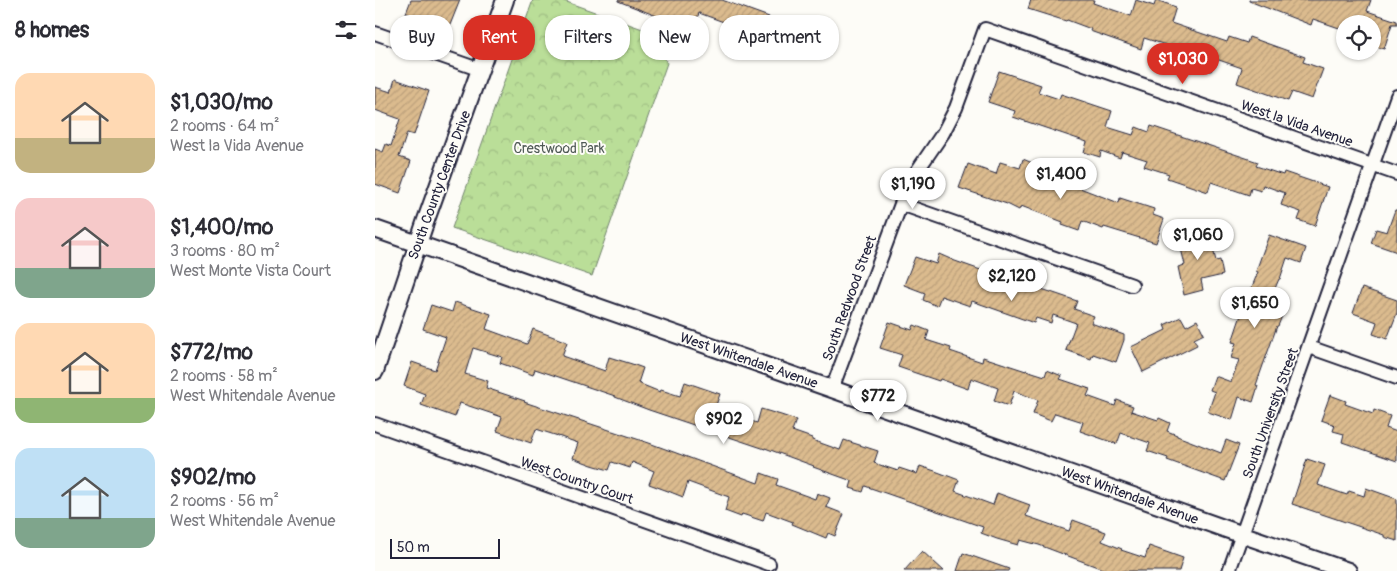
<!DOCTYPE html>
<html lang="en">
<head>
<meta charset="utf-8">
<style>
	body { margin:0; font-family:Pangolin,sans-serif; background:#f2f2f3; color:#2b2b33; height:100vh; display:flex; flex-direction:column; font-size:19px; white-space:nowrap }
	* { box-sizing:border-box; margin:0 }
	p { font-size:16px; color:#7c7c81 }
	.icon { flex:none; width:28px; height:28px; fill:none; stroke:currentColor; stroke-width:2; stroke-linecap:round; stroke-linejoin:round }
	.map { position:relative; flex:1; overflow:hidden }
	.panel { display:flex; flex-direction:column; background:#fff; width:375px }
	.panel>* { flex:none }
	.banner { position:absolute; left:15px; top:15px; width:475px; height:45px; display:flex; gap:10px }
	.buttons { position:absolute; left:961px; top:15px; display:grid; gap:10px }
	.buttons a { display:grid; place-items:center; width:45px; height:45px; border-radius:50%; background:#fff; box-shadow:0 1px 4px #0004; font-size:25px }
	.scale { position:absolute; left:15px; bottom:12px; width:110px; box-sizing:border-box; padding-left:5px; border:2px solid #22223b; border-top:0; font-size:14px; line-height:18px; white-space:nowrap; color:#22223b; -webkit-text-stroke:4px #fdfcf7; paint-order:stroke }
	.price { position:absolute; translate:-50% -42px; padding:0 11px; border-radius:18px; background:#fff; color:#222; font-size:16px; line-height:32px; filter:drop-shadow(0 1px 2px #0008) }
	.price::after { content:''; position:absolute; left:50%; top:30px; width:15px; height:11px; margin-left:-8px; background:inherit; clip-path:polygon(0 0,100% 0,50% 100%) }
	.price.selected { background:#d93025; color:#fff }
	ul { padding:0; list-style:none }
	li { display:flex; align-items:center; gap:15px; height:125px; padding:0 15px }
	li span { display:grid; place-items:center; flex:none; width:140px; height:100px; border-radius:15px; color:#555 }
	li>.icon { margin-inline-start:auto }
	span .icon { width:60px; height:60px; fill:#fffc; stroke-width:1 }
	li b { font-size:21px }
	h2 { display:flex; justify-content:space-between; align-items:center; height:60px; padding:0 15px; font-size:21px }
	.chip { padding:0 18px; border-radius:20px; background:#fff; box-shadow:0 1px 4px #0004; font-size:18px; line-height:45px }
	.chip.selected { background:#d93025; color:#fff }
	main { display:flex; flex:1; min-height:0 }
	.map>svg:first-child { display:block }
	.park { fill:url(#park-crowns); stroke:#6e806a }
	.building { fill:url(#building-hatch); stroke:#22223b }
	.lines { fill:none; stroke-linecap:round; stroke-linejoin:round }
	.minor-casing { stroke:#22223b; stroke-width:16 }
	.tertiary-casing { stroke:#22223b; stroke-width:20 }
	.minor { stroke:#fdfcf7; stroke-width:12 }
	.tertiary { stroke:#fdfcf7; stroke-width:16 }
	.labels { text-anchor:middle; stroke-width:4; stroke-linejoin:round; paint-order:stroke }
	.street-label { font-size:14px; fill:#22223b; stroke:#fdfcf7 }
	.park-label { font-size:14px; fill:#505a57; stroke:#fdfcf7 }
</style>
</head>
<body>
<main>
<section class="panel">
<h2>8 homes<svg class="icon" aria-label="filters" viewBox="0 0 24 24"><path d="M4 7h16M4 17h16"/><circle cx="9" cy="7" r="2"/><circle cx="15" cy="17" r="2"/></svg></h2>
<ul>
<li><span style="background:linear-gradient(#ffd9b3 65%,#c2b280 0)"><svg class="icon" aria-label="home" viewBox="0 0 24 24"><path d="M3 11l9-7 9 7M6 9v11h12V9"/></svg></span><div><b>$1,030/mo</b><p>2 rooms · 64 m²</p><p>West la Vida Avenue</p></div></li>
<li><span style="background:linear-gradient(#f6c9c9 70%,#7fa58c 0)"><svg class="icon" aria-label="home" viewBox="0 0 24 24"><path d="M3 11l9-7 9 7M6 9v11h12V9"/></svg></span><div><b>$1,400/mo</b><p>3 rooms · 80 m²</p><p>West Monte Vista Court</p></div></li>
<li><span style="background:linear-gradient(#ffd9b3 75%,#8fb573 0)"><svg class="icon" aria-label="home" viewBox="0 0 24 24"><path d="M3 11l9-7 9 7M6 9v11h12V9"/></svg></span><div><b>$772/mo</b><p>2 rooms · 58 m²</p><p>West Whitendale Avenue</p></div></li>
<li><span style="background:linear-gradient(#bfe0f5 70%,#7fa58c 0)"><svg class="icon" aria-label="home" viewBox="0 0 24 24"><path d="M3 11l9-7 9 7M6 9v11h12V9"/></svg></span><div><b>$902/mo</b><p>2 rooms · 56 m²</p><p>West Whitendale Avenue</p></div></li>
</ul>
</section>
<div class="map">
<svg width="1022" height="571" viewBox="0 0 1022 571">
	<defs>
		<pattern id="park-crowns" width="20" height="18" patternUnits="userSpaceOnUse" patternTransform="scale(1.25)"><rect width="20" height="18" fill="#bade98"/><path d="M2 6a3 3 0 1 1 6 0M12 15a3 3 0 1 1 6 0" fill="none" stroke="#a0be84"/></pattern>
		<pattern id="building-hatch" width="6" height="6" patternUnits="userSpaceOnUse" patternTransform="scale(1.25)"><rect width="6" height="6" fill="#dbbb8e"/><path d="M-1 1l2-2M0 6l6-6M5 7l2-2" fill="none" stroke="#bca07b"/></pattern>
	</defs>
	<rect width="100%" height="100%" fill="#fdfcf7"/>
	<filter id="ink" filterUnits="userSpaceOnUse"><feTurbulence type="fractalNoise" baseFrequency=".02" numOctaves="2"/><feDisplacementMap in="SourceGraphic" scale="10" xChannelSelector="R" yChannelSelector="G"/><feConvolveMatrix kernelMatrix="1 2 1 2 8 2 1 2 1" color-interpolation-filters="sRGB"/></filter>
	<g filter="url(#ink)">
		<!-- park -->
		<path class="park" d="M158 0H186L276 32 292 63 217 276 77 228Z"/>
		<!-- building -->
		<path class="building" d="M36 0H85L73 30 31 13Z
			M243 0H347L394 17 387 36 324 13 316 37 290 28 292 20 243 1Z
			M656 0H719L718 3 756 16 761 0 779 6 781 0 801 7 796 23 852 42 854 37 872 43 874 37 930 57 928 62 948 69 937 99 917 92 913 101 862 83 867 68 841 59 836 71 790 56 794 46 769 38 766 49 715 31 716 29 692 20 691 21 653 9Z
			M874 0H996L992 11 1022 21V24H1017L1009 49 998 46V24H970V30L938 19 936 25 874 1Z
			M624 71 666 85 663 92 684 99 686 94 737 111 732 127 758 135 761 127 774 132 776 126 883 162 881 166 908 175 909 172 953 187 940 226 923 220 926 212 906 205 910 193 888 185 886 191 876 188 874 195 836 182 833 192 792 178 794 174 769 166 772 160 747 152 745 158 726 151 725 157 709 152 712 142 638 117 640 111 613 102Z
			M20 79 54 91 39 135 32 133 24 157 36 161 25 193 0 184V149L8 152 11 144 16 146 25 119 0 110V87L16 92Z
			M648 159 662 165 660 171 684 180 744 203 745 198 779 209 778 215 789 219 781 243 729 227 728 229 707 221 704 231 687 225 688 222 646 206 644 210 632 204 584 188 593 164 621 174 625 162 645 168Z
			M1020 210H1022V252L996 243 1001 229 1012 232Z
			M833 229 841 261 845 260 848 275 826 280 828 290 809 295 803 267 810 265 803 236Z
			M894 235 931 248 926 263 912 258 905 279H904L893 305 909 311 903 326H902L881 385 883 386 878 402 864 397 857 420 833 412 840 392 835 390 840 376 856 382 864 360 856 358 861 343 857 342 867 312 862 310 867 298 872 299 883 272 881 271Z
			M564 254 580 261 651 286 652 284 702 301 699 309 719 316 716 323 749 335V340L741 362 718 354 716 359 691 350 701 323 678 315 676 323 661 318 659 323 597 301 595 306 566 296 562 306 548 300 550 293 529 285 540 257 561 264Z
			M987 288 1022 300V313L1012 339 998 334 1002 322 978 313Z
			M80 302 116 314 111 329 152 344 158 329 192 342 187 356 230 371 234 357 257 364 268 368 263 383 285 392 286 390 305 396 310 382 345 394 340 408 382 423 386 409 406 415 421 420 417 431 437 438V440L465 450 469 440 503 451 499 463 523 471 524 468 542 474 545 466 560 471 584 480 580 491 618 505 622 493 655 505 651 516 694 531 698 520 717 527 731 532 727 541 747 549 746 550 770 558 774 546 808 558 804 571H733L664 545 645 540 643 545 622 539 606 533 608 527 490 486 488 492 475 488 477 481 438 467 439 466 390 448V449L274 410 240 397V396L160 369 158 375 125 363 127 357 98 348 90 374 113 381 111 388 150 401 149 402 274 443 383 483 386 473 403 479 401 485 440 499 442 493 455 498 451 507 469 514 460 536 453 533 451 538 417 524 418 522 391 512 388 521 367 514 366 517 350 511 354 497 313 482 308 497 293 491 274 484 279 471 257 462 255 468 237 462 234 470 217 465 198 458 203 443 180 435 161 429 156 443 122 431 127 417 85 403 80 417 46 405 50 394 29 386 37 362 60 370 71 337 48 329 56 305 77 312Z
			M806 317 811 326 822 320 829 334 819 339 822 345 768 372 756 347 791 330 789 325Z
			M514 322 537 330 539 325 554 331 551 340 576 348 575 351 607 362 608 357 651 371V370L670 376 672 370 687 376 685 379 715 389 712 396 740 406 742 400 758 406 756 411 783 420 784 418 795 423 792 431 802 435V436L846 453 851 440 864 445 850 481 792 460 793 458 772 451 775 443 746 433 742 444 705 431 708 422 680 413 676 421 658 414 663 400 639 391 634 406 619 401 623 388 596 378 593 389 565 379 564 381 523 367 527 355 505 348Z
			M955 395 971 401 970 404 998 414 999 410 1015 416 1011 428 1022 432V461L967 442 969 434 958 431 960 425 946 420Z
			M932 459 950 465 943 485 972 495 974 491 989 496 991 488 1022 499V541L1009 537V535L917 504Z
			M547 551 569 571H529Z
			M588 553 634 569 633 571H582Z"/>
		<g class="lines">
			<defs>
				<path id="minor" d="M0 33 106 70
					M526 204 757 285
					M934 347 1022 378
					M457 389 526 204 538 177 568 133 581 108 610 29 1022 174
					M0 424 394 564
					M854 571 1022 96"/>
				<path id="tertiary" d="M0 229 457 389 851 529 973 571
					M0 371 51 220 130 0"/>
			</defs>
			<!-- minor casing -->
			<use href="#minor" class="minor-casing"/>
			<!-- tertiary casing -->
			<use href="#tertiary" class="tertiary-casing"/>
			<!-- minor -->
			<use href="#minor" class="minor"/>
			<!-- tertiary -->
			<use href="#tertiary" class="tertiary"/>
		</g>
	</g>
	<g class="labels">
		<!-- street labels -->
		<g class="street-label">
			<text transform="translate(922 123) rotate(19)" y="5">West la Vida Avenue</text>
			<text transform="translate(64 185) rotate(-70)" y="5">South County Center Drive</text>
			<text transform="translate(474 298) rotate(-70)" y="5">South Redwood Street</text>
			<text transform="translate(374 360) rotate(19)" y="5">West Whitendale Avenue</text>
			<text transform="translate(895 413) rotate(-70)" y="5">South University Street</text>
			<text transform="translate(202 480) rotate(19)" y="5">West Country Court</text>
			<text transform="translate(755 495) rotate(20)" y="5">West Whitendale Avenue</text>
		</g>
		<!-- park labels -->
		<g class="park-label">
			<text x="184" y="153">Crestwood Park</text>
		</g>
	</g>
</svg>
<div class="buttons">
<a><svg class="icon" aria-label="locate" viewBox="0 0 24 24"><circle cx="12" cy="12" r="6"/><path d="M12 2v4M12 18v4M2 12h4M18 12h4"/></svg></a>
</div>
<div class="scale">50 m</div>
<b class="price selected" style="left:808px;top:85px">$1,030</b>
<b class="price" style="left:686px;top:200px">$1,400</b>
<b class="price" style="left:538px;top:210px">$1,190</b>
<b class="price" style="left:823px;top:261px">$1,060</b>
<b class="price" style="left:637px;top:302px">$2,120</b>
<b class="price" style="left:880px;top:329px">$1,650</b>
<b class="price" style="left:503px;top:422px">$772</b>
<b class="price" style="left:349px;top:445px">$902</b>
<div class="banner">
<a class="chip">Buy</a>
<a class="chip selected">Rent</a>
<a class="chip">Filters</a>
<a class="chip">New</a>
<a class="chip">Apartment</a>
</div>
</div>
</main>
</body>
</html>
